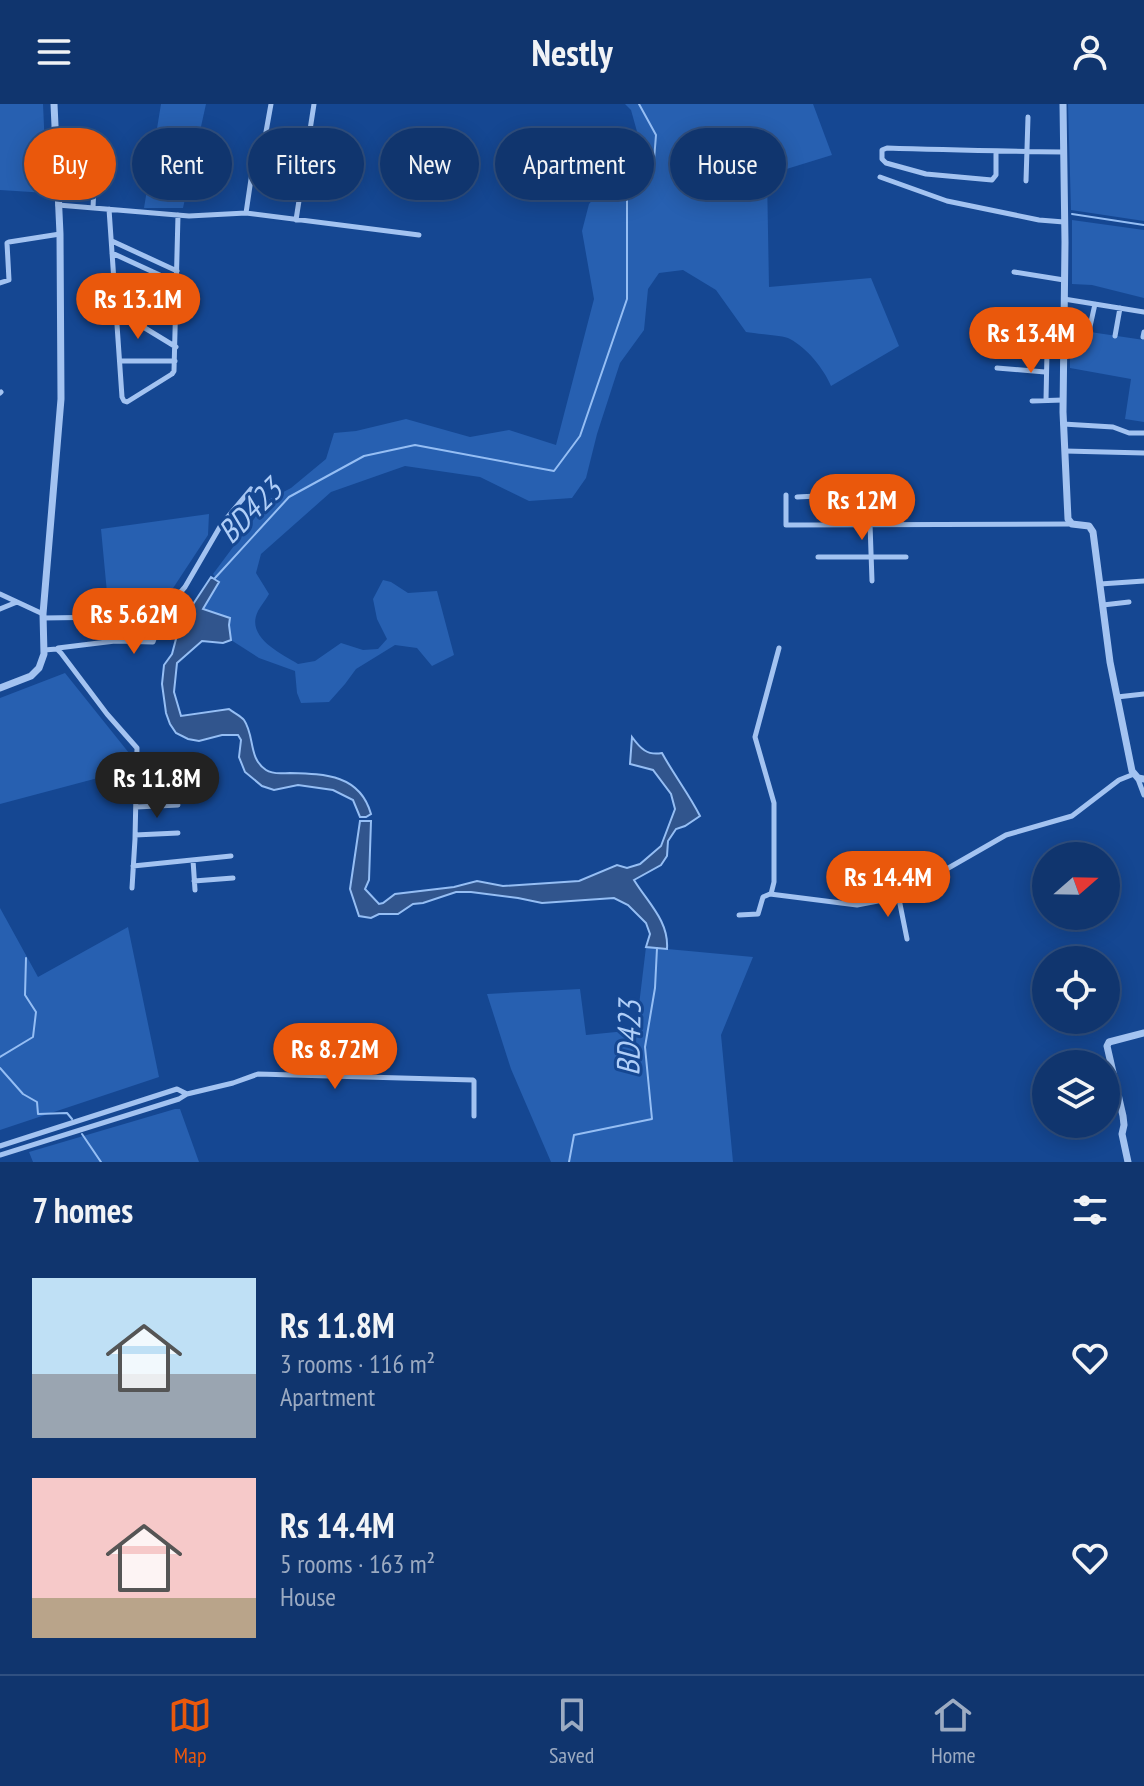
<!DOCTYPE html>
<html lang="en">
<head>
<meta charset="utf-8">
<style>
	body { margin:0; font-family:"PT Sans Narrow",sans-serif; background:#1e4076; color:#f1f3f6; height:100vh; display:flex; flex-direction:column; font-size:30px; white-space:nowrap }
	* { box-sizing:border-box; margin:0 }
	p { font-size:26px; color:#9cabc2 }
	.icon { flex:none; width:44px; height:44px; fill:none; stroke:currentColor; stroke-width:2; stroke-linecap:round; stroke-linejoin:round }
	.map { position:relative; height:1058px; overflow:hidden }
	.details { display:flex; flex-direction:column; background:#10356e; flex:1 }
	.details>* { flex:none }
	.top-card { position:absolute; left:24px; top:24px; width:1096px; height:72px; display:flex; gap:16px }
	.needle { width:52px; rotate:70deg }
	.tools { position:absolute; left:1032px; top:738px; display:grid; gap:16px }
	.tools a { display:grid; place-items:center; width:88px; height:88px; border-radius:50%; background:#10356e; box-shadow:0 4px 20px #0003,0 0 0 2px #305081; font-size:40px }
	.price { position:absolute; translate:-50% -68px; padding:0 18px; border-radius:28px; background:#ea580c; color:#fff; font-size:26px; line-height:52px; filter:drop-shadow(0 2px 4px #0008) }
	.price::after { content:''; position:absolute; left:50%; top:48px; width:24px; height:18px; margin-left:-12px; background:inherit; clip-path:polygon(0 0,100% 0,50% 100%) }
	.price.selected { background:#222; color:#fff }
	ul { padding:0; list-style:none }
	li { display:flex; align-items:center; gap:24px; height:200px; padding:0 32px }
	li span { display:grid; place-items:center; flex:none; width:224px; height:160px; border-radius:0px; color:#555 }
	li>.icon { margin-inline-start:auto }
	span .icon { width:96px; height:96px; fill:#fffc; stroke-width:1 }
	li b { font-size:34px }
	h2 { display:flex; justify-content:space-between; align-items:center; height:96px; padding:0 32px; font-size:34px }
	.chip { padding:0 28px; border-radius:36px; background:#10356e; box-shadow:0 4px 20px #0003,0 0 0 2px #305081; font-size:28px; line-height:72px }
	.chip.selected { background:#ea580c; color:#fff }
	header { display:flex; justify-content:space-between; align-items:center; height:104px; padding:0 32px; background:#10356e; font-size:36px; font-weight:800 }
	.dock { display:flex; justify-content:space-around; align-items:center; height:112px; border-top:2px solid #305081; background:#10356e; font-size:22px; color:#9cabc2 }
	.dock a { display:grid; justify-items:center; gap:4px }
	.dock .selected { color:#ea580c }
	.map>svg:first-child { display:block }
	.green { fill:#2760b1 }
	.water { fill:#31558d; stroke:#95bef4; stroke-width:2 }
	.lines { fill:none; stroke-linecap:round; stroke-linejoin:round }
	.stream { stroke:#95bef4; stroke-width:2 }
	.minor { stroke:#a3c3f1; stroke-width:5 }
	.tertiary { stroke:#a3c3f1; stroke-width:7 }
	.labels { text-anchor:middle; stroke-width:6; stroke-linejoin:round; paint-order:stroke }
	.water-label { font-size:32px; font-style:italic; fill:#afcef8; stroke:#154792 }
</style>
</head>
<body>
<header><svg class="icon" aria-label="menu" viewBox="0 0 24 24"><path d="M4 6h16M4 12h16M4 18h16"/></svg>Nestly<svg class="icon" aria-label="person" viewBox="0 0 24 24"><circle cx="12" cy="8" r="4"/><path d="M4 21q1-7 8-7t8 7"/></svg></header>
<div class="map">
<svg width="1144" height="1058" viewBox="0 0 1144 1058">
	<rect width="100%" height="100%" fill="#154792"/>
	<!-- green -->
	<path class="green" d="M0 0H43L47 89 0 86Z
		M161 0H206L183 104H144Z
		M625 0H813L832 51 767 71 769 183 871 174 899 242 831 282C824 265 807 244 790 235 783 231 756 230 746 228L716 186 683 166 659 169 648 185 644 226 620 259 597 330 586 374 572 394 529 397 480 373 405 362 331 388 261 450 256 469 269 490C266 496 261 501 258 507 245 533 280 549 298 560L315 557 341 539 363 546 378 545 387 535 377 515 373 495 383 476 391 478 408 489 437 487 454 551 432 562 417 544 395 541 356 565 345 580 329 598 301 599 297 589 295 567 259 554 231 536 229 521 203 505 219 478 213 470 268 396 291 384 326 355 334 329 356 327 406 315 470 333 509 326 556 341 594 195 582 127 589 100 641 42 631 6Z
		M1068 0H1144V117L1071 106Z
		M1072 116 1144 126V194L1092 181 1072 180Z
		M1070 225 1144 236V318L1125 315 1131 275 1070 264Z
		M209 410 208 431 156 510H109L101 425Z
		M65 569 129 649 128 666 0 700V594Z
		M0 804 38 873 128 823 159 973 0 1026Z
		M646 843 753 853 721 931 733 1058H551L511 965 487 890 580 885 586 931 636 926Z
		M175 1005H180L199 1058H33L29 1048Z"/>
	<!-- water -->
	<path class="water" d="M211 473 219 478 203 505 230 514 229 521 231 536 223 539 202 537 177 559 174 588 181 612 229 605C234 609 241 612 244 616 255 632 248 654 266 666 273 671 283 669 290 669 326 670 360 671 371 710L366 713H360L353 696 333 686 298 681 274 686 262 682 245 668 239 653 241 636 238 631H222L199 637 188 635 176 629 170 620 166 609 162 580 164 561 172 550 180 520Z
		M632 633C640 644 647 652 662 649 674 671 689 690 700 712L685 722 676 725 668 737 667 752 661 761 634 776C648 799 669 817 667 845L646 843 650 830 646 819 628 801 614 794 542 799 518 794 471 788H456L423 799 413 800 398 810H379L371 814 359 812 350 785 360 717H371L369 776 365 785 379 800 383 799 395 790 454 783 477 777 503 782 579 777 617 761 627 764 640 760 661 742 675 705 671 690 653 666 630 660Z"/>
	<g class="lines">
		<!-- stream -->
		<path class="stream" d="M1072 110 1144 121
			M215 474 289 393 364 352 415 341 554 367 580 332 627 195V87L654 56 656 31 639 0
			M0 953 33 933 36 908 25 891 26 854
			M0 964 23 990 37 998 38 1010 67 1009 72 1015
			M82 1030 101 1058
			M569 1058 574 1031 652 1015 645 943 655 884 657 844"/>
		<!-- minor -->
		<path class="minor" d="M271 0 264 39 307 47
			M996 47V71L992 76 926 70 886 59 882 55V46L887 44C945 46 1004 47 1063 48
			M252 73 302 80
			M880 73 947 97 1039 116 1064 118
			M1026 77 1028 13
			M58 101 189 112 246 109 419 131
			M93 104 95 59
			M109 105 122 293 124 297 127 298 172 270 174 267 178 111
			M246 109 256 41 260 37 264 39
			M296 116 314 0
			M112 137 177 167
			M112 149 177 179
			M1014 168 1064 176
			M0 179 9 176 7 139 9 138 60 130
			M1064 195 1144 208
			M117 207 176 243
			M1089 227 1095 200
			M1115 232 1120 204
			M1143 233 1144 228
			M120 257H175
			M997 264 1045 268
			M0 289 1 288
			M1046 296 1047 247
			M1032 297 1063 296
			M1063 320 1113 323 1129 329H1144
			M1065 347 1144 349
			M786 391V421L1071 420
			M797 393 858 390 862 420
			M870 420 872 477
			M818 453H906
			M1100 480 1144 477
			M0 490 43 510
			M1103 501 1129 498
			M0 505 17 498
			M43 514 113 513 115 537
			M58 544 115 537 153 538 164 507 185 483 221 421 251 385
			M44 546 57 545 61 549 107 610 137 644 135 735 132 784
			M1117 593 1144 590
			M136 672 177 673
			M1138 675 1144 691
			M136 703 178 701
			M135 731 178 729
			M193 756 195 786
			M133 762 231 752
			M194 777 233 774
			M771 790 774 778V699L755 633 779 544
			M898 790 907 835
			M739 811 758 810 763 793 770 790 857 801 878 797 917 782 1006 731 1072 712 1119 676 1134 670
			M0 1042 177 985 187 990
			M0 1051 179 995 187 990 233 979 258 970 473 976 474 977V1012"/>
		<!-- tertiary -->
		<path class="tertiary" d="M1063 0 1065 138 1063 308 1068 415 1072 420 1089 422 1093 428 1110 558 1132 667 1138 674 1144 675
			M0 584 31 572 39 564 44 550 43 510 61 295 60 130 54 0
			M1128 1058 1122 1030 1124 1021 1123 1012 1107 942 1109 938 1144 929"/>
	</g>
	<g class="labels">
		<!-- water labels -->
		<g class="water-label">
			<text transform="translate(250 407) rotate(-45)" y="11">BD423</text>
			<text transform="translate(629 934) rotate(-89)" y="11">BD423</text>
		</g>
	</g>
</svg>
<div class="tools">
<a><svg class="needle" viewBox="-14 -14 28 28"><path d="M0-13l5 13h-10z" fill="#e53935"/><path d="M0 13l5-13h-10z" fill="#9cabc2"/></svg></a>
<a><svg class="icon" aria-label="locate" viewBox="0 0 24 24"><circle cx="12" cy="12" r="6"/><path d="M12 2v4M12 18v4M2 12h4M18 12h4"/></svg></a>
<a><svg class="icon" aria-label="layers" viewBox="0 0 24 24"><path d="M12 4l9 5-9 5-9-5zM3 14l9 5 9-5"/></svg></a>
</div>
<b class="price" style="left:138px;top:237px">Rs 13.1M</b>
<b class="price" style="left:1031px;top:271px">Rs 13.4M</b>
<b class="price" style="left:862px;top:438px">Rs 12M</b>
<b class="price" style="left:134px;top:552px">Rs 5.62M</b>
<b class="price selected" style="left:157px;top:716px">Rs 11.8M</b>
<b class="price" style="left:888px;top:815px">Rs 14.4M</b>
<b class="price" style="left:335px;top:987px">Rs 8.72M</b>
<div class="top-card">
<a class="chip selected">Buy</a>
<a class="chip">Rent</a>
<a class="chip">Filters</a>
<a class="chip">New</a>
<a class="chip">Apartment</a>
<a class="chip">House</a>
</div>
</div>
<section class="details">
<h2>7 homes<svg class="icon" aria-label="filters" viewBox="0 0 24 24"><path d="M4 7h16M4 17h16"/><circle cx="9" cy="7" r="2"/><circle cx="15" cy="17" r="2"/></svg></h2>
<ul>
<li><span style="background:linear-gradient(#bfe0f5 60%,#9aa5b1 0)"><svg class="icon" aria-label="home" viewBox="0 0 24 24"><path d="M3 11l9-7 9 7M6 9v11h12V9"/></svg></span><div><b>Rs 11.8M</b><p>3 rooms · 116 m²</p><p>Apartment</p></div><svg class="icon" aria-label="heart" viewBox="0 0 24 24"><path d="M12 20l-8-8c-3-5 5-10 8-4 3-6 11-1 8 4z"/></svg></li>
<li><span style="background:linear-gradient(#f6c9c9 75%,#b9a48a 0)"><svg class="icon" aria-label="home" viewBox="0 0 24 24"><path d="M3 11l9-7 9 7M6 9v11h12V9"/></svg></span><div><b>Rs 14.4M</b><p>5 rooms · 163 m²</p><p>House</p></div><svg class="icon" aria-label="heart" viewBox="0 0 24 24"><path d="M12 20l-8-8c-3-5 5-10 8-4 3-6 11-1 8 4z"/></svg></li>
</ul>
</section>
<nav class="dock">
<a class="selected"><svg class="icon" aria-label="map" viewBox="0 0 24 24"><path d="M3 6l6-2 6 2 6-2v14l-6 2-6-2-6 2zM9 4v14M15 6v14"/></svg>Map</a>
<a><svg class="icon" aria-label="saved" viewBox="0 0 24 24"><path d="M7 4h10v16l-5-4-5 4z"/></svg>Saved</a>
<a><svg class="icon" aria-label="home" viewBox="0 0 24 24"><path d="M3 11l9-7 9 7M6 9v11h12V9"/></svg>Home</a>
</nav>
</body>
</html>
